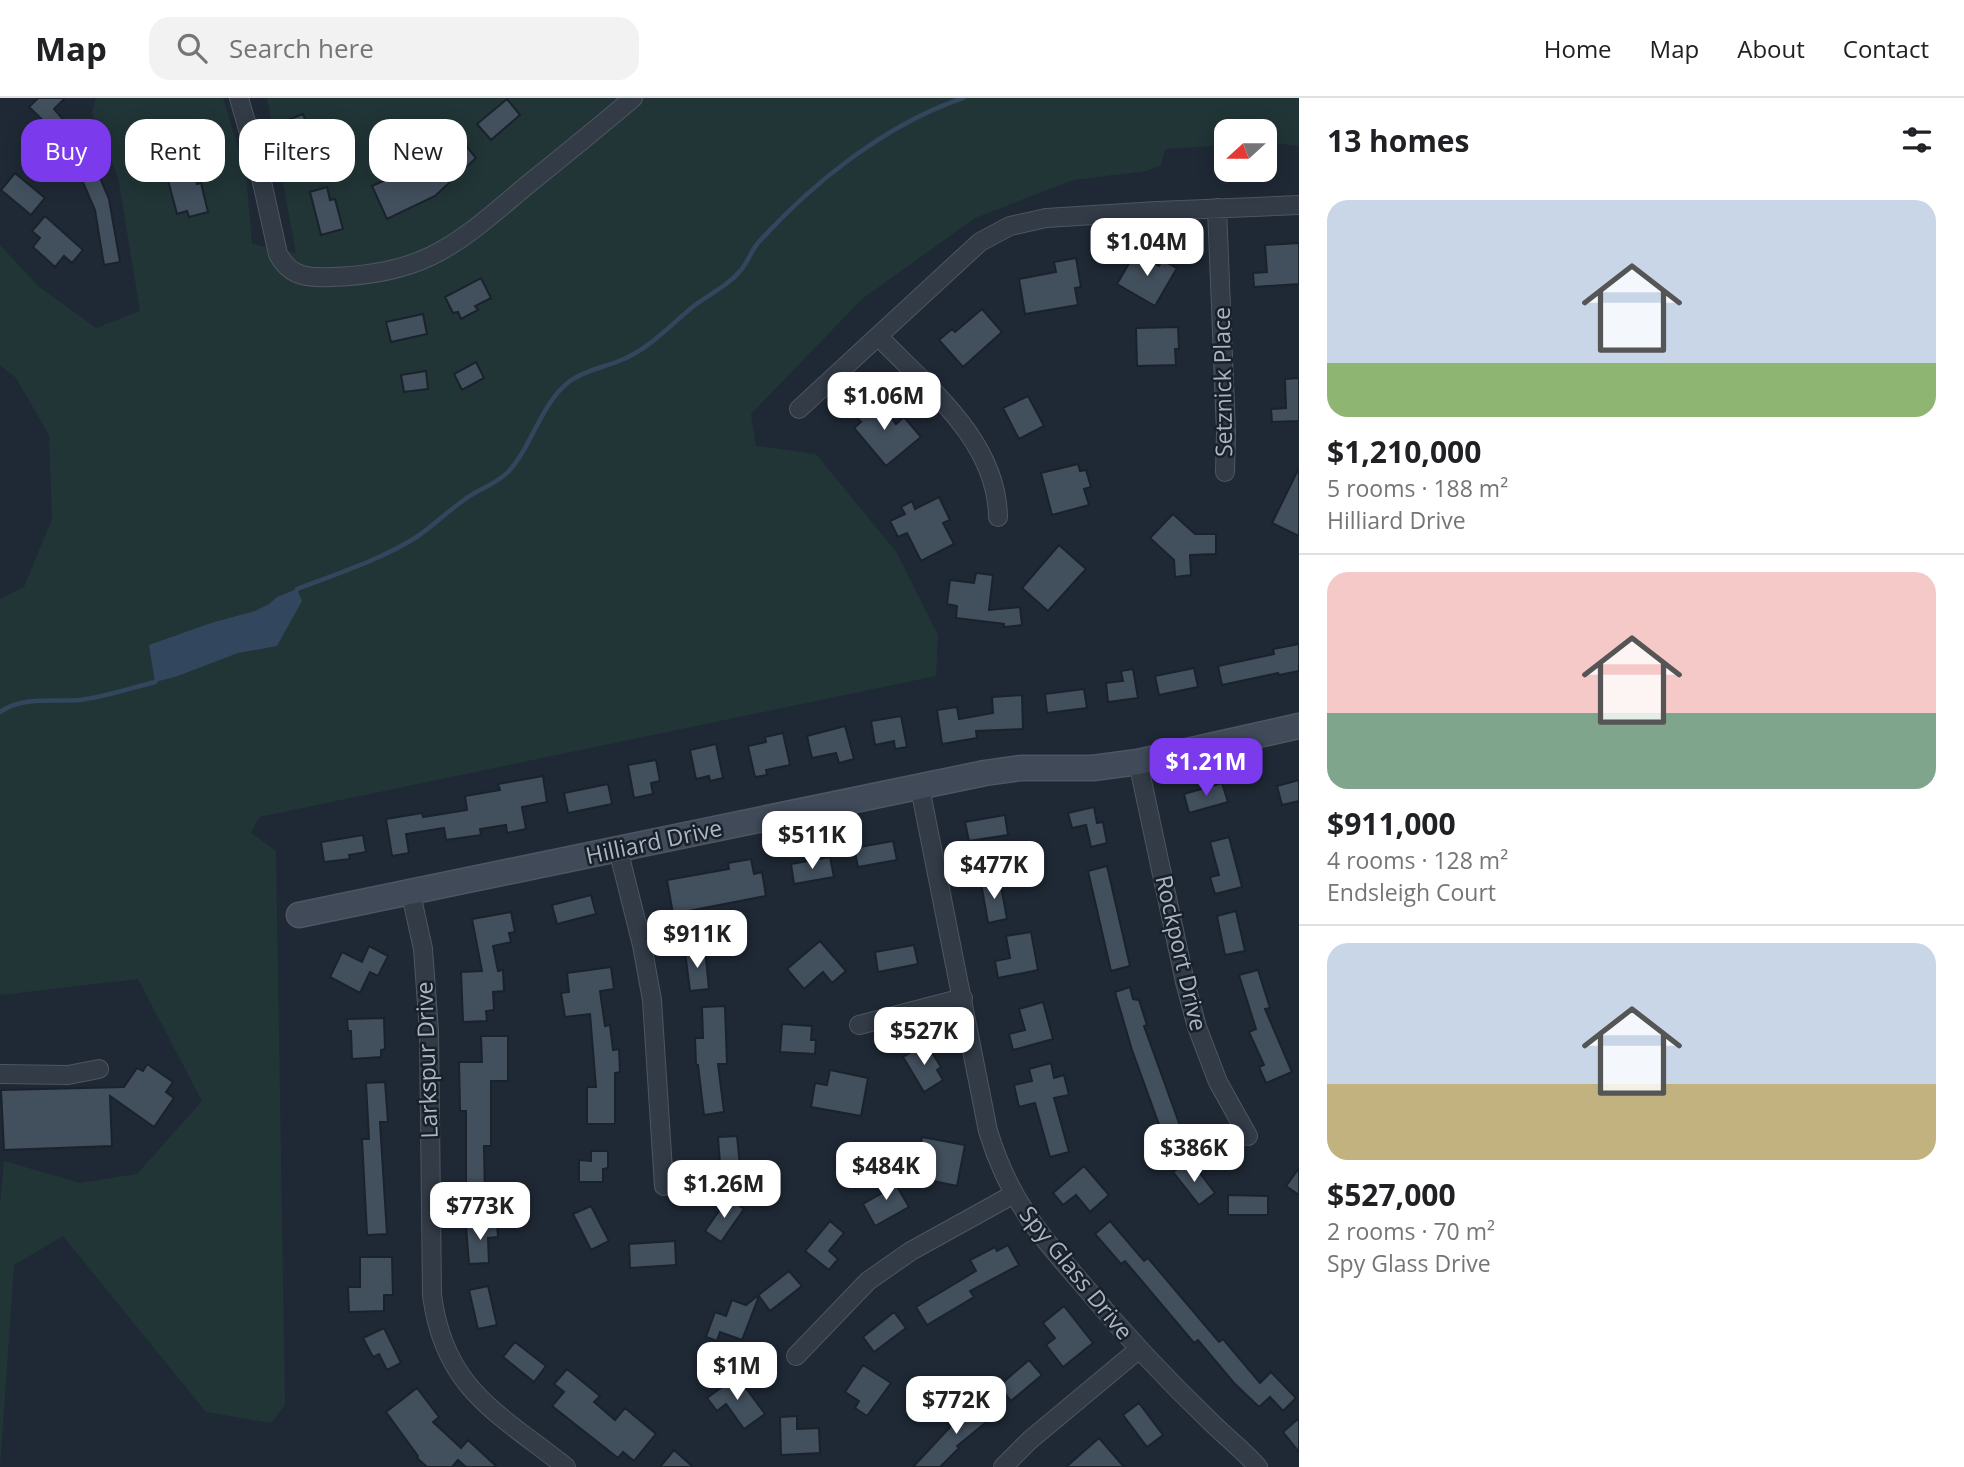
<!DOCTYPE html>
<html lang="en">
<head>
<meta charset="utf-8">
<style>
	body { margin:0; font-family:"Open Sans",sans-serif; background:#f2f2f2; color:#202124; height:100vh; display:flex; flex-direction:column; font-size:26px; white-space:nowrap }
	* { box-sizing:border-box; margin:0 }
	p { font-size:23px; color:#757577 }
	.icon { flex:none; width:38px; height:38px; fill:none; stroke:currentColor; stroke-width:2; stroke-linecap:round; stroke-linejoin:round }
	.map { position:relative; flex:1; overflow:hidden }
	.sheet { display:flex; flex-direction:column; background:#fff; width:665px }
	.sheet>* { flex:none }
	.banner { position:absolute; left:21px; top:21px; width:665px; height:63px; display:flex; gap:14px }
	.needle { width:46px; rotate:249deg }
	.tools { position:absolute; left:1214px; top:21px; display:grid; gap:14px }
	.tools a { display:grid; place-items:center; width:63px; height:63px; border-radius:14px; background:#fff; box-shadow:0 4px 18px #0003; font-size:35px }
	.price { position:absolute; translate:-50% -60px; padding:0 16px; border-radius:14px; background:#fff; color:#222; font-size:23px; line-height:46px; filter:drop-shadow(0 2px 4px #0008) }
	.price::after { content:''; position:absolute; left:50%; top:42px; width:21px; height:16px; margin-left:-10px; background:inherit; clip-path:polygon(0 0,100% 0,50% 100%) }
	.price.active { background:#7c3aed; color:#fff }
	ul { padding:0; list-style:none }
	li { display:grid; align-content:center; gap:14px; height:371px; padding:0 28px }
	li+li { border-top:2px solid #e0e0e0 }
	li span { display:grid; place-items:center; height:217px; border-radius:21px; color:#555 }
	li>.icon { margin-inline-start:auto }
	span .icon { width:126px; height:126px; fill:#fffc; stroke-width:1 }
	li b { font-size:30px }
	h2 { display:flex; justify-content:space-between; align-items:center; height:84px; padding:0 28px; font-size:30px }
	.tag { padding:0 24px; border-radius:21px; background:#fff; box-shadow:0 4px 18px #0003; font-size:24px; line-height:63px }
	.tag.active { background:#7c3aed; color:#fff }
	header { display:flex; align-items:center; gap:42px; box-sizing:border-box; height:98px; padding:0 35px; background:#fff; border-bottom:2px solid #e0e0e0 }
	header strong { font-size:33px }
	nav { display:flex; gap:38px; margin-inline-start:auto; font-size:24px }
	.search { width:490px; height:63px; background:#f2f2f2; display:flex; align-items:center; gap:18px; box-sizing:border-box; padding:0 24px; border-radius:21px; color:#757577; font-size:26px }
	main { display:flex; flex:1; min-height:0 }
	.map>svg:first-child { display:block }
	.green { fill:#213536 }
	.water { fill:#32465d }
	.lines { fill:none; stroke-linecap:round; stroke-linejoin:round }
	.stream { stroke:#32465d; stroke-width:4.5 }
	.building { fill:#424f5d; stroke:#1a222c; stroke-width:2 }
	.street-casing { stroke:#4d5661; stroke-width:20 }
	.secondary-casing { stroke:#4d5661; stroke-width:27 }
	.street { stroke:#323b46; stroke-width:18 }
	.secondary { stroke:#404a59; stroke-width:24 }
	.labels { text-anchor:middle; stroke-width:5; stroke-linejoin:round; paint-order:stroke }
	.street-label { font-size:23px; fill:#acb6c3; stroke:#18202a }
</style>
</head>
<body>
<header>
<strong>Map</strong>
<div class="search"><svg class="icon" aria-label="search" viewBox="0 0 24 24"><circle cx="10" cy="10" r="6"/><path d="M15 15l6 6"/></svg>Search here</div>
<nav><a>Home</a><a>Map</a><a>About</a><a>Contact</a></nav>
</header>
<main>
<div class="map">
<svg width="1299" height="1369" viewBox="0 0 1299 1369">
	<rect width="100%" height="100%" fill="#1f2935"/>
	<!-- green -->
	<path class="green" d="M96 0H223L246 76 252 146 296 155 267 0H1299V48L1265 44V33H1227V47L1165 51 1161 67 1146 73 1073 82 975 120 862 201 751 316 756 348 816 356 897 455 938 537 936 578 259 719 251 735 276 753 285 1307 271 1325 206 1314 63 1138 14 1167 0 1369V1107L4 1063 80 1085 137 1076 202 1003 138 881 0 897V501L24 489 52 421 49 337 16 280 0 267V147L38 188 96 230 140 213 118 79 92 15Z"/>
	<!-- water -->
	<path class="water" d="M297 491 302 503 277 548 238 555 175 579 155 584 149 547 211 525 255 513 269 506 277 499Z"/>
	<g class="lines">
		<!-- stream -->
		<path class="stream" d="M296 495 297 491C336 476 383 461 418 438 434 427 448 413 464 402 478 391 495 387 508 374 533 347 540 306 570 283 585 272 602 270 619 263 650 251 670 227 695 207 710 196 729 187 741 172 748 164 751 153 758 145 812 85 886 26 963 0
			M0 614C23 598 54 604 80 602 105 599 131 590 155 584L158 580"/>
	</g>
	<!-- building -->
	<path class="building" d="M38 0H65L54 11 87 49 109 101 120 164 104 167 95 112 72 59 48 31 50 29 29 9Z
		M507 1 520 17 491 42 477 26Z
		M303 16 309 32 313 31 318 44 312 46 315 54 299 60 285 23Z
		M463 44 476 60 435 98 387 121 372 88 420 66 425 77Z
		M191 64 197 86 201 85 208 114 189 119 187 113 177 116 165 71Z
		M15 75 45 100 31 117 1 92Z
		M327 89 330 102 335 101 343 131 321 137 310 94Z
		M45 118 83 152 72 165 64 158 55 169 33 149 40 140 32 133Z
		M1299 145V186L1254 189 1253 175 1267 174 1265 147Z
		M1135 155 1159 168 1162 162 1177 170 1155 208 1117 186Z
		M1076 160 1081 189 1075 190 1078 207 1025 216 1019 181 1056 174 1054 164Z
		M481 180 491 200 475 208 478 212 461 221 458 214 453 215 445 199Z
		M982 211 1002 234 963 269 939 242 952 231 955 234Z
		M423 216 427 236 391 244 386 224Z
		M1178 229 1179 251H1175L1176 267 1137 268 1136 230Z
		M476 264 484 280 462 292 454 276Z
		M426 273 428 291 404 294 401 277Z
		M1299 280V323L1272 324 1271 311 1286 310 1285 281Z
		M1028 298 1044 328 1019 341 1003 310Z
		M874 299 896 326 904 319 921 339 886 368 854 330 861 324 854 316Z
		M1078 366 1080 373 1086 372 1091 389 1084 391 1089 407 1052 417 1041 375Z
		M1299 370V438L1272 425Z
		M939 399 950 422 943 425 954 446 921 463 907 435 898 439 890 423 905 416 901 409 912 403 915 411Z
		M1173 416 1195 436H1216V456L1190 457 1191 477 1175 479 1174 462 1150 440Z
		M1059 447 1086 471 1048 513 1022 490Z
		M976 475 993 477 989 512 1020 509 1022 527 1004 529V526L956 520 957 508 947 506 950 482 974 485Z
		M1299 546V573L1279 577 1278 575 1222 587 1218 568 1274 556 1273 551Z
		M1194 570 1198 589 1159 597 1155 578Z
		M1133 571 1138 600 1108 604 1106 585 1123 583 1121 573Z
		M1084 591 1087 610 1047 615 1045 596Z
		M1022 597 1023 631 976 633 977 640 942 646 937 612 957 609 959 621 993 615 992 599Z
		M901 618 907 649 895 651 894 643 875 647 871 623Z
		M845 628 854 661 839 665 836 655 812 660 807 638Z
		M783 635 790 667 766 672 767 677 755 679 748 648 766 644 765 639Z
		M716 646 723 680 710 683 709 678 696 681 690 652Z
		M656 662 660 683 651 685 653 696 634 700 628 667Z
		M543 678 547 704 522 709 526 731 507 735 506 727 480 731 481 737 446 742 444 730 406 736 409 755 392 758 386 721 422 715 423 719 467 712 465 698 500 692 498 686Z
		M1299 682V703L1282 707 1277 688Z
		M1222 685 1228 704 1189 715 1184 696Z
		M608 686 612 706 568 715 564 695Z
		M1094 709 1097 725 1103 724 1107 745 1091 749 1086 727 1072 730 1068 715Z
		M1005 717 1008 737 969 743 965 724Z
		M363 737 366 754 349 757 350 761 324 764 321 744Z
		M1229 739 1242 789 1215 796 1210 779 1219 777 1210 744Z
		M893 743 897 762 858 769 854 750Z
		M830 759 834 779 794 786 791 766Z
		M751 761 754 776 762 774 766 798 673 816 667 782 729 771 728 765Z
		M1107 768 1130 868 1111 873 1088 773Z
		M1000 782 1007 821 988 825 981 785Z
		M591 797 596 816 557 826 552 807Z
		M1236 813 1245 853 1225 857 1217 818Z
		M511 814 515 834 509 835 511 844 493 848 498 873 503 872 504 893 493 894 494 912 486 913 487 923 463 924 461 874 482 873 472 821Z
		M1031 834 1038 872 998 880 995 863 1010 860 1006 838Z
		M820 843 846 873 832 885 823 874 804 891 787 871Z
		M914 847 918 866 878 874 875 854Z
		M369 848 388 858 378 878 370 874 360 895 330 879 342 854 362 864Z
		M705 851 709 891 690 893 685 854Z
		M611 869 614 891 600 893 605 928 610 927 613 952 619 951 620 974 615 975V1026H587V989H596L590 916 565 919 561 895 569 894 567 875Z
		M1258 872 1270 910 1265 911 1292 974 1266 985 1259 969 1264 967 1249 934 1256 931 1239 877Z
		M1130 889 1133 901 1139 902 1147 927 1144 928 1183 1036 1165 1043 1132 952 1115 894Z
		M1043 904 1053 941 1013 952 1009 936 1025 932 1019 911Z
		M725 908 727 966H718L724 1014 704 1017 698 967H696L695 940H703L702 909Z
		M384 920 385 951 381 952V959L352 961 351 933H348L347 921Z
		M782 926 812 928 811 942H816L815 956 780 954Z
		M481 938H508V983H491V1048H484L485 1103H466V1013H460L459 964H482Z
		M926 945 941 969 937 972 943 982 924 994 903 959Z
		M1051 965 1054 980 1064 977 1069 997 1054 1000 1069 1054 1050 1059 1035 1005 1019 1009 1014 987 1032 983 1029 971Z
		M147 966 173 984 166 994 174 1000 154 1029 110 998 112 1048 4 1052 1 992 124 989 137 970 143 973Z
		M830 972 868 980 861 1018 811 1009 815 985 827 987Z
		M385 984 388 1024H380L387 1136 367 1137 362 1041H369L366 985Z
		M737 1038 741 1078 721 1079 718 1039Z
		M922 1039 965 1047 957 1088 914 1079Z
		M591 1053H608V1070L603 1071V1084H579V1062L591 1063Z
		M1185 1065 1192 1075 1199 1074 1215 1095 1199 1107 1173 1074Z
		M1084 1068 1109 1097 1090 1114 1076 1097 1063 1107 1053 1095Z
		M1299 1070V1097L1286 1088Z
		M889 1075 909 1109 875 1128 863 1106 884 1094 877 1082Z
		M1228 1097 1268 1098V1117H1228Z
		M728 1100 744 1111 721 1144 705 1133Z
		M591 1108 609 1143 591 1152 573 1116Z
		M830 1123 844 1135 829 1153 838 1161 829 1172 805 1153Z
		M1110 1123 1144 1163 1148 1160 1219 1244 1223 1241 1260 1285 1271 1274 1296 1300 1283 1313 1270 1299 1259 1309 1234 1285 1198 1242 1194 1245 1125 1163 1121 1166 1095 1136Z
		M497 1126 498 1139 488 1140 489 1165 469 1166 466 1128Z
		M675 1143 676 1167 630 1170 629 1146Z
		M1008 1147 1019 1167 970 1193 974 1199 927 1227 916 1209 976 1173 970 1162 995 1149 997 1153Z
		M360 1159H392L393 1197H384V1213L349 1214 348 1189H360Z
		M789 1173 802 1188 770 1213 759 1198 742 1242 720 1234 717 1243 706 1239 715 1214 726 1218 732 1202 746 1207Z
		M488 1188 497 1227 478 1231 469 1192Z
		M1064 1208 1093 1245 1063 1269 1046 1247 1055 1240 1043 1225Z
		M894 1214 906 1230 874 1254 863 1239Z
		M384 1230 401 1265 387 1272 379 1256 373 1259 363 1240Z
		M515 1244 546 1268 534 1284 503 1259Z
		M1029 1262 1042 1277 1011 1303 999 1288Z
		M863 1267 891 1285 867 1318 855 1310 859 1303 845 1294Z
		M567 1271 600 1298 594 1304 615 1322 625 1310 656 1336 634 1363 623 1354 618 1360 552 1308 564 1294 554 1286Z
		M737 1278 765 1316 744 1331 726 1306 717 1313 707 1300Z
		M417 1290 439 1319 433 1324 461 1350 468 1342 497 1369H466L458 1362 452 1369H427L417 1360 418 1358 386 1314Z
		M982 1302 995 1317 957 1348 959 1350 940 1369H913L952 1327Z
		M1139 1305 1163 1337 1147 1349 1123 1317Z
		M797 1318V1331L819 1330 820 1355 781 1357 780 1319Z
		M1299 1320V1354L1283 1334Z
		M1099 1340 1124 1369H1066Z
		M674 1352 693 1369H660Z"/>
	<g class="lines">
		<defs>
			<path id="street" d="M239 0 258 66 278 156C290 179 308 180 332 179 365 178 400 173 431 158 466 141 496 113 526 88 562 59 598 30 633 0
				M1217 110 1226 334 1225 374
				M878 238C927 289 997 342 998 419
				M799 311 980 144 1010 128 1046 120 1157 113 1299 107
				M1138 664 1185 884 1197 929 1218 984 1248 1038
				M920 690 988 1033C1009 1102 1039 1136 1085 1189 1125 1237 1167 1282 1212 1325 1227 1340 1244 1353 1258 1369
				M618 751 642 847 652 902 664 1088
				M411 796 423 851 429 933 432 1197C444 1291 498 1315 566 1369
				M859 927 963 900
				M0 976 68 977 99 971
				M796 1258 868 1183 911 1153 1014 1096
				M1003 1369 1030 1342 1138 1252"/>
			<path id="secondary" d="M299 817 985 675 1021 670H1093L1138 664 1299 628"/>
		</defs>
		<!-- street casing -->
		<use href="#street" class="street-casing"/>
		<!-- secondary casing -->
		<use href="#secondary" class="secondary-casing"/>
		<!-- street -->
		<use href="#street" class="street"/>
		<!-- secondary -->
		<use href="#secondary" class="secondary"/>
	</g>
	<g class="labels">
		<!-- street labels -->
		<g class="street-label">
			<text transform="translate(1223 284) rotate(-91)" y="8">Setznick Place</text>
			<text transform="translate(654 744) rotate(-12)" y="8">Hilliard Drive</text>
			<text transform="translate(1181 855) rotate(77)" y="8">Rockport Drive</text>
			<text transform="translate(427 962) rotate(-92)" y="8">Larkspur Drive</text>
			<text transform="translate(1076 1175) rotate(51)" y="8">Spy Glass Drive</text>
		</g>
	</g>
</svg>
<div class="tools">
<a><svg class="needle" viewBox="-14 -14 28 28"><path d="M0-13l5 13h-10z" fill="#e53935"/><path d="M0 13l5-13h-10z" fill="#757577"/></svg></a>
</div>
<b class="price" style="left:1147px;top:180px">$1.04M</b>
<b class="price" style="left:884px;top:334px">$1.06M</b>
<b class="price active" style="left:1206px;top:700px">$1.21M</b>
<b class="price" style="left:812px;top:773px">$511K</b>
<b class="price" style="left:994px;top:803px">$477K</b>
<b class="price" style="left:697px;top:872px">$911K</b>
<b class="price" style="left:924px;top:969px">$527K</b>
<b class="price" style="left:1194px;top:1086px">$386K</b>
<b class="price" style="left:886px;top:1104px">$484K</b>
<b class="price" style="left:724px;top:1122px">$1.26M</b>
<b class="price" style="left:480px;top:1144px">$773K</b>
<b class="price" style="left:737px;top:1304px">$1M</b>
<b class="price" style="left:956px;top:1338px">$772K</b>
<div class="banner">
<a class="tag active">Buy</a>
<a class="tag">Rent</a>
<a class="tag">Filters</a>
<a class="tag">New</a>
</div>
</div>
<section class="sheet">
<h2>13 homes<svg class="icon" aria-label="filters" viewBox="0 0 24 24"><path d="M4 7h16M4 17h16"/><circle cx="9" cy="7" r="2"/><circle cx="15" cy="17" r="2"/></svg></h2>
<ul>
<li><span style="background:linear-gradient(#c9d6e8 75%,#8fb573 0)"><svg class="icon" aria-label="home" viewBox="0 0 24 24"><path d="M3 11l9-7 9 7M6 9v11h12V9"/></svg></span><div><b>$1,210,000</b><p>5 rooms · 188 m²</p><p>Hilliard Drive</p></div></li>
<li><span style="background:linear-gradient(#f6c9c9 65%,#7fa58c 0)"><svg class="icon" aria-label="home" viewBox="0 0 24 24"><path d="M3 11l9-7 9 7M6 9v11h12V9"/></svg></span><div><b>$911,000</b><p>4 rooms · 128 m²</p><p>Endsleigh Court</p></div></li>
<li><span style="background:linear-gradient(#c9d6e8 65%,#c2b280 0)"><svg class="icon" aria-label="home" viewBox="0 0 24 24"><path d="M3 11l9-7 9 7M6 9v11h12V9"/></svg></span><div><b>$527,000</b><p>2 rooms · 70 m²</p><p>Spy Glass Drive</p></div></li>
</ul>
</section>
</main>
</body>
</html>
